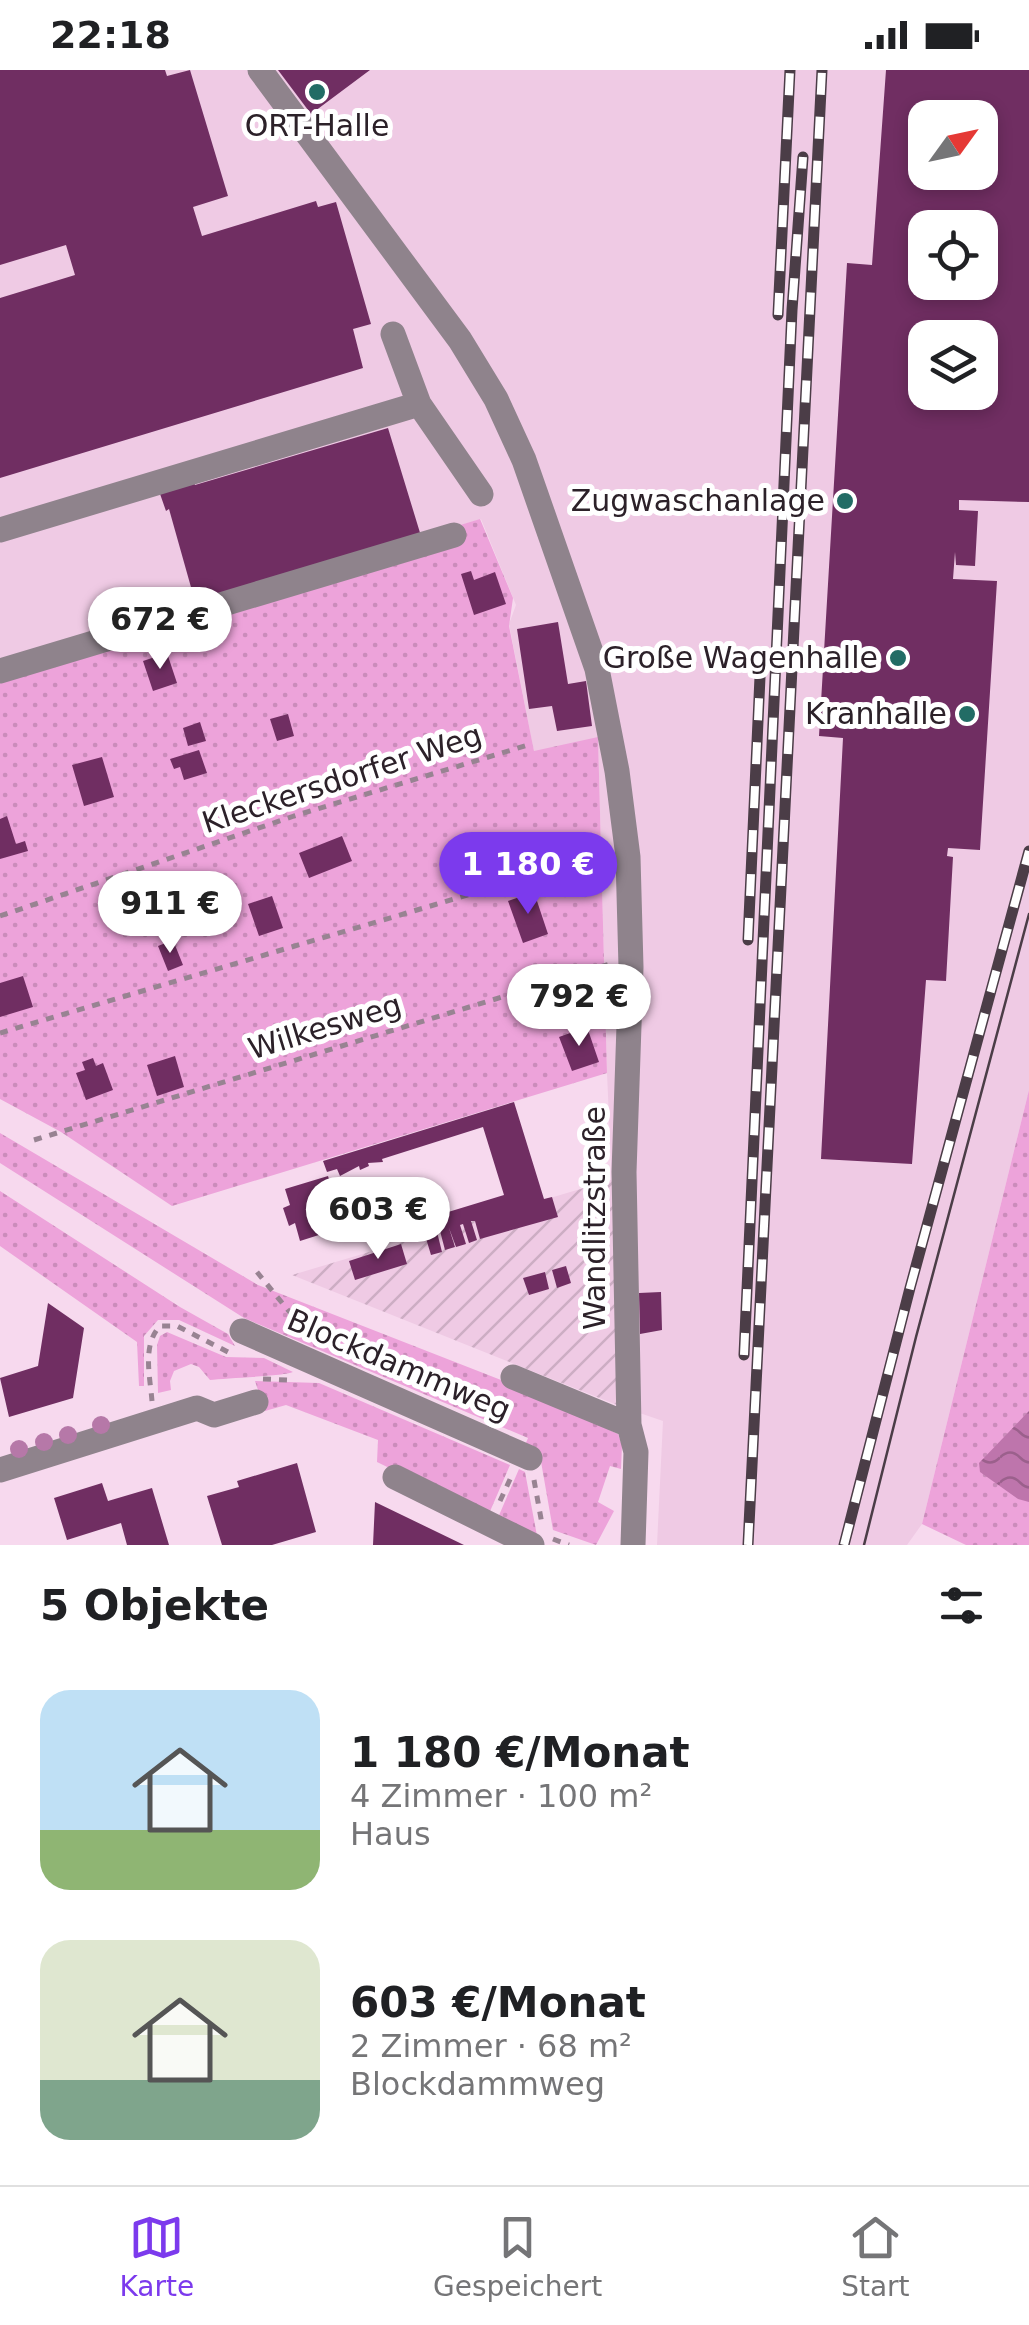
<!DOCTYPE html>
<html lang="de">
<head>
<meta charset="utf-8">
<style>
	body { margin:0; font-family:"DejaVu Sans",sans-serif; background:#f2f2f2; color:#202124; height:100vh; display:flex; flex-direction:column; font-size:38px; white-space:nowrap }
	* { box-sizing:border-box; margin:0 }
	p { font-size:32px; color:#757577 }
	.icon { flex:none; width:55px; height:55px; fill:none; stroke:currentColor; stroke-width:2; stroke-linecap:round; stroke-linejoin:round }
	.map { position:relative; height:1475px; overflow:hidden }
	.side { display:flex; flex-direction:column; background:#fff; flex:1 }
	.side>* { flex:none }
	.needle { width:65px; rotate:57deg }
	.fabs { position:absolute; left:908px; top:30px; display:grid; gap:20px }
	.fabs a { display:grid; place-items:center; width:90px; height:90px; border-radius:20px; background:#fff; box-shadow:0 5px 15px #0003; font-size:50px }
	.price { position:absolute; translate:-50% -85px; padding:0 22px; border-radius:35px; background:#fff; color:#222; font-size:32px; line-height:65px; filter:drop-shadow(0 2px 5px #0008) }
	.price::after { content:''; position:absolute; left:50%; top:60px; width:30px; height:22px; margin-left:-15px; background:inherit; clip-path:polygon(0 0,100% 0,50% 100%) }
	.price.active { background:#7c3aed; color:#fff }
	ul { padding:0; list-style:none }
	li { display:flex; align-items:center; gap:30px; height:250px; padding:0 40px }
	li span { display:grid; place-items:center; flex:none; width:280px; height:200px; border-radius:30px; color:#555 }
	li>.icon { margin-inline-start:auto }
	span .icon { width:120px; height:120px; fill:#fffc; stroke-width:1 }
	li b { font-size:42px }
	h2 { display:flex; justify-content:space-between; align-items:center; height:120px; padding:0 40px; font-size:42px }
	.status { display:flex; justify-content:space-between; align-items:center; height:70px; padding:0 50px; background:#fff; direction:ltr }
	.status svg { height:28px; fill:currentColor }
	.dock { display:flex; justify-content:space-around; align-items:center; height:140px; border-top:2px solid #e0e0e0; background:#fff; font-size:28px; color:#757577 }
	.dock a { display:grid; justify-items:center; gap:5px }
	.dock .active { color:#7c3aed }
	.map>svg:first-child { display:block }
	.built { fill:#efcae4; fill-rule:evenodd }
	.industrial { fill:url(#industrial-furrows) }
	.grass { fill:url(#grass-dots) }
	.water { fill:url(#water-waves) }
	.building { fill:#702e62; fill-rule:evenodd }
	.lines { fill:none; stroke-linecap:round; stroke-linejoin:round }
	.path { stroke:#988392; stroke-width:5; stroke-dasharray:8 8; stroke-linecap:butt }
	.minor { stroke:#8f838c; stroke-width:25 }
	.tram { stroke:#4b3d47; stroke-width:2.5 }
	.rail-casing { stroke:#4b3d47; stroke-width:11 }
	.rail { stroke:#fff; stroke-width:8; stroke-dasharray:22; stroke-linecap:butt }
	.tree { fill:#b678a8 }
	.poi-dot { fill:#226c65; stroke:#fff; stroke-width:4 }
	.labels { text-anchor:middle; stroke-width:10; stroke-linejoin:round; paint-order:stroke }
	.poi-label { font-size:30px; fill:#2c2129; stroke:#fff; text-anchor:end }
	.street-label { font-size:30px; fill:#2c2129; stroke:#fff }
</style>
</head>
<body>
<div class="status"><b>22:18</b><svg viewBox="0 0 49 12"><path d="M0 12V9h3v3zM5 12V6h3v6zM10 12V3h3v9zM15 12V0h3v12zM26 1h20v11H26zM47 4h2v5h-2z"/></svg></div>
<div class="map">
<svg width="1029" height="1475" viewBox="0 0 1029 1475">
	<defs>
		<pattern id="industrial-furrows" width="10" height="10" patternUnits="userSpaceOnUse" patternTransform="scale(2.5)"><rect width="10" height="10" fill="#efcae4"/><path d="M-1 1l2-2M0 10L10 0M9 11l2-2" fill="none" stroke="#cdadc4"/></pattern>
		<pattern id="grass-dots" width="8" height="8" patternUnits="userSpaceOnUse" patternTransform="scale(2.5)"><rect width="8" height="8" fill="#eda3da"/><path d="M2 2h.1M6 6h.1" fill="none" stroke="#cb8cbb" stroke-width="1.8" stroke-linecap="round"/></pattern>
		<pattern id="water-waves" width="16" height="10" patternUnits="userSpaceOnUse" patternTransform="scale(2.5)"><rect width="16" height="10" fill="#be75ac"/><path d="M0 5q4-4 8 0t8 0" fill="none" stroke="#9b608c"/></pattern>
	</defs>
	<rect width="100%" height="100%" fill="#f7d9ee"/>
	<!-- built -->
	<path class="built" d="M0 0H1029V1020L922 1454 907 1475H657L663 1351 622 1337 607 1003 598 668 534 682 509 554 516 535 481 449 0 595ZM925 48H980V102H925ZM925 158H980V212H925ZM925 268H980V322H925Z"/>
	<!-- industrial -->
	<path class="industrial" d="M614 1109 622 1337 292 1205Z"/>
	<!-- grass -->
	<path class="grass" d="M480 449 513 528 509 556 534 681 598 667 607 1003 172 1136 61 1062 0 1029V595Z
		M1029 1020V1475H966L922 1454Z
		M0 1063 258 1215 511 1314 618 1364 622 1375 621 1399 610 1396 598 1432 614 1441 596 1475 553 1460 540 1386 523 1380 528 1368 244 1248 0 1093Z
		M0 1121 180 1237 228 1264 235 1276 179 1250H158L144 1266V1316H139L137 1272 0 1176Z
		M167 1262 226 1287 264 1288 293 1302C285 1306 226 1308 210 1310L199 1297 191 1294 174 1301 170 1311 171 1320 158 1323 157 1275 160 1266Z
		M255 1311 319 1313 510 1395 488 1446 377 1392 378 1370 286 1335 265 1341Z
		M519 1399 525 1402 538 1471 497 1450Z"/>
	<!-- water -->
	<path class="water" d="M1029 1341V1432L1018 1429 980 1402 979 1393Z"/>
	<!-- building -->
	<path class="building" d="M0 0H165L167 6 190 0 228 126 193 137 202 166 316 131 318 137 336 132 371 254 353 259 363 298 0 408V228L75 205 66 175 0 195Z
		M278 0H370L311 44Z
		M886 0H1029V432L959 430V440L978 441 975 496 956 495 955 482 953 509 997 511 980 780 948 778 947 786 953 787 946 911 926 910 912 1094 821 1089 843 668 819 666 847 193 872 195ZM925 48H980V102H925ZM925 158H980V212H925ZM925 268H980V322H925Z
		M388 358 421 466 196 535 169 439 166 441 159 421 193 411 195 415Z
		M471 501 474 510 495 502 506 534 474 545 461 504Z
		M558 552 568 614 586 611 592 656 557 661 552 636 529 639 517 559Z
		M167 583 177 613 153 621 143 591Z
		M288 644 294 666 277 671 270 649Z
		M200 652 206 671 188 676 183 658Z
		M199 680 207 703 184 710 180 697 174 699 170 689Z
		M102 687 114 727 84 736 72 695Z
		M7 746 16 774 25 771 28 781 0 789V749Z
		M342 766 352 791 309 808 299 783Z
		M534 822 548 864 523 873 508 831Z
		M272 826 283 858 259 866 248 834Z
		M211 827 218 850 195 857 188 833Z
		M173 870 183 895 168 901 158 876Z
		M23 906 33 937 0 947V913Z
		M587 957 599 992 572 1001 559 967Z
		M175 986 184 1017 157 1026 147 995Z
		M93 988 96 996 103 993 113 1020 86 1030 76 1003 85 1000 82 992Z
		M514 1032 544 1129 552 1127 558 1147 480 1169 475 1151H471L477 1170 469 1173 463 1154 460 1155 466 1174 456 1177 449 1158 455 1177 445 1180 440 1161 437 1162 442 1182 431 1185 425 1165 403 1172 399 1157 504 1125 483 1057 382 1089 383 1092 368 1093 369 1096 360 1100 359 1096 340 1106 337 1099 327 1102 323 1091Z
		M328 1106 344 1157 300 1171 295 1153 289 1156 283 1138 290 1135 285 1119Z
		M401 1174 407 1194 355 1210 349 1191Z
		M566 1196 571 1213 557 1218 552 1200Z
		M545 1202 549 1219 529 1225 523 1208Z
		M661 1222 662 1260 640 1264 639 1223Z
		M48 1233 84 1258 73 1328 9 1347 0 1308 38 1296Z
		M297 1393 316 1462 272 1475H222L207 1426 239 1417 237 1411Z
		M102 1413 108 1431 152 1418 169 1475H127L121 1453 67 1470 54 1428Z
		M375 1432 464 1475H373Z"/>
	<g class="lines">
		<!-- path -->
		<path class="path" d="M0 846 294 746 528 675
			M0 963 583 791 607 789
			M34 1070 610 894
			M257 1202 305 1261
			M263 1309 287 1310
			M152 1331C150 1306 142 1275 160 1256H177L228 1282
			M534 1410 542 1454
			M500 1431 512 1405
			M553 1469 569 1475"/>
		<!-- minor -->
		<path class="minor" d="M260 0 460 270 496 329 524 390 597 599 617 701 628 787 631 897 624 1102 629 1355 636 1382 633 1475
			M393 264 419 334
			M0 460 419 334 481 424
			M0 601 454 465
			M242 1261 530 1388
			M513 1307 629 1355
			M0 1400 197 1338 214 1345 256 1332
			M395 1407 532 1475"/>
		<!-- tram -->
		<path class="tram" d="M864 1475 916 1267 1029 844"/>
		<defs>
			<path id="rail" d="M778 245 790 0
				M748 870 761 585
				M744 1285 792 240 803 87
				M748 1475 822 0
				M844 1475 910 1218 1029 781"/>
		</defs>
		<!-- rail casing -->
		<use href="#rail" class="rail-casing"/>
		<!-- rail -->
		<use href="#rail" class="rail"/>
	</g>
	<!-- trees -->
	<g class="tree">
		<circle cx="101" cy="1355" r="9"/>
		<circle cx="68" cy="1365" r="9"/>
		<circle cx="44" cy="1372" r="9"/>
		<circle cx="19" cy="1379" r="9"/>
	</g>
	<!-- markers -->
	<g class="poi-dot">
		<circle cx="317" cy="22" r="10"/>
		<circle cx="845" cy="431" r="10"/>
		<circle cx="898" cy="588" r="10"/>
		<circle cx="967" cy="644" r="10"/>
	</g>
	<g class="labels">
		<!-- poi labels -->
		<g class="poi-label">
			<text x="317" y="66" text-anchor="middle">ORT-Halle</text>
			<text x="825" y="441">Zugwaschanlage</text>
			<text x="878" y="598">Große Wagenhalle</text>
			<text x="947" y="654">Kranhalle</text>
		</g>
		<!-- street labels -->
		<g class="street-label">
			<text transform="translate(342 709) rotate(-18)" y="10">Kleckersdorfer Weg</text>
			<text transform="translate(325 957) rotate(-17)" y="10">Wilkesweg</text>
			<text transform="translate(595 1148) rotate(-90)" y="10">Wandlitzstraße</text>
			<text transform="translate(399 1295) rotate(23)" y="10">Blockdammweg</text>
		</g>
	</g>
</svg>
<div class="fabs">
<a><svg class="needle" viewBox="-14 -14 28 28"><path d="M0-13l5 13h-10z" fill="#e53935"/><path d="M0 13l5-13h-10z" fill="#757577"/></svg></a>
<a><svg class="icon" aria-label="locate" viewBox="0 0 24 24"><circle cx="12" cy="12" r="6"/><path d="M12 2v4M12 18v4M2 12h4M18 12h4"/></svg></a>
<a><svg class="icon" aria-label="layers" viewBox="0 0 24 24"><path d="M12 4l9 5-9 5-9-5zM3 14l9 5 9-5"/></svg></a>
</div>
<b class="price" style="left:160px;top:602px">672 €</b>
<b class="price active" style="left:528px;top:847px">1 180 €</b>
<b class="price" style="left:170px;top:886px">911 €</b>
<b class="price" style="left:579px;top:979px">792 €</b>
<b class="price" style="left:378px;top:1192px">603 €</b>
</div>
<section class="side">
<h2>5 Objekte<svg class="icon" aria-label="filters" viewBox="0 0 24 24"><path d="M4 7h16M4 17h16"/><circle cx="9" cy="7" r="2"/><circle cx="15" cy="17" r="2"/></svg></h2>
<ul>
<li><span style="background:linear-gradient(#bfe0f5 70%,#8fb573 0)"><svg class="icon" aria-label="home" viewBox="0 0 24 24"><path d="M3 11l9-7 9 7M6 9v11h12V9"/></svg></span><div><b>1 180 €/Monat</b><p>4 Zimmer · 100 m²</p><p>Haus</p></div></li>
<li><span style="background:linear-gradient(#dfe7d0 70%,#7fa58c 0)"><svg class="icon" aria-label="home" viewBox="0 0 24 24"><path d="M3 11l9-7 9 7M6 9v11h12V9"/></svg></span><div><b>603 €/Monat</b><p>2 Zimmer · 68 m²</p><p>Blockdammweg</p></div></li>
</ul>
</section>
<nav class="dock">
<a class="active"><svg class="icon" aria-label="map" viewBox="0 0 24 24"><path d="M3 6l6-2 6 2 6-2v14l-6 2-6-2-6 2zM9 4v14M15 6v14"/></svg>Karte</a>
<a><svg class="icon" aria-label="saved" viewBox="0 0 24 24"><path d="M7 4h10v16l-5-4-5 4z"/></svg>Gespeichert</a>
<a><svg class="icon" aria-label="home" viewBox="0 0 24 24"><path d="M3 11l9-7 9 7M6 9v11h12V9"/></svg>Start</a>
</nav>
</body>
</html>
